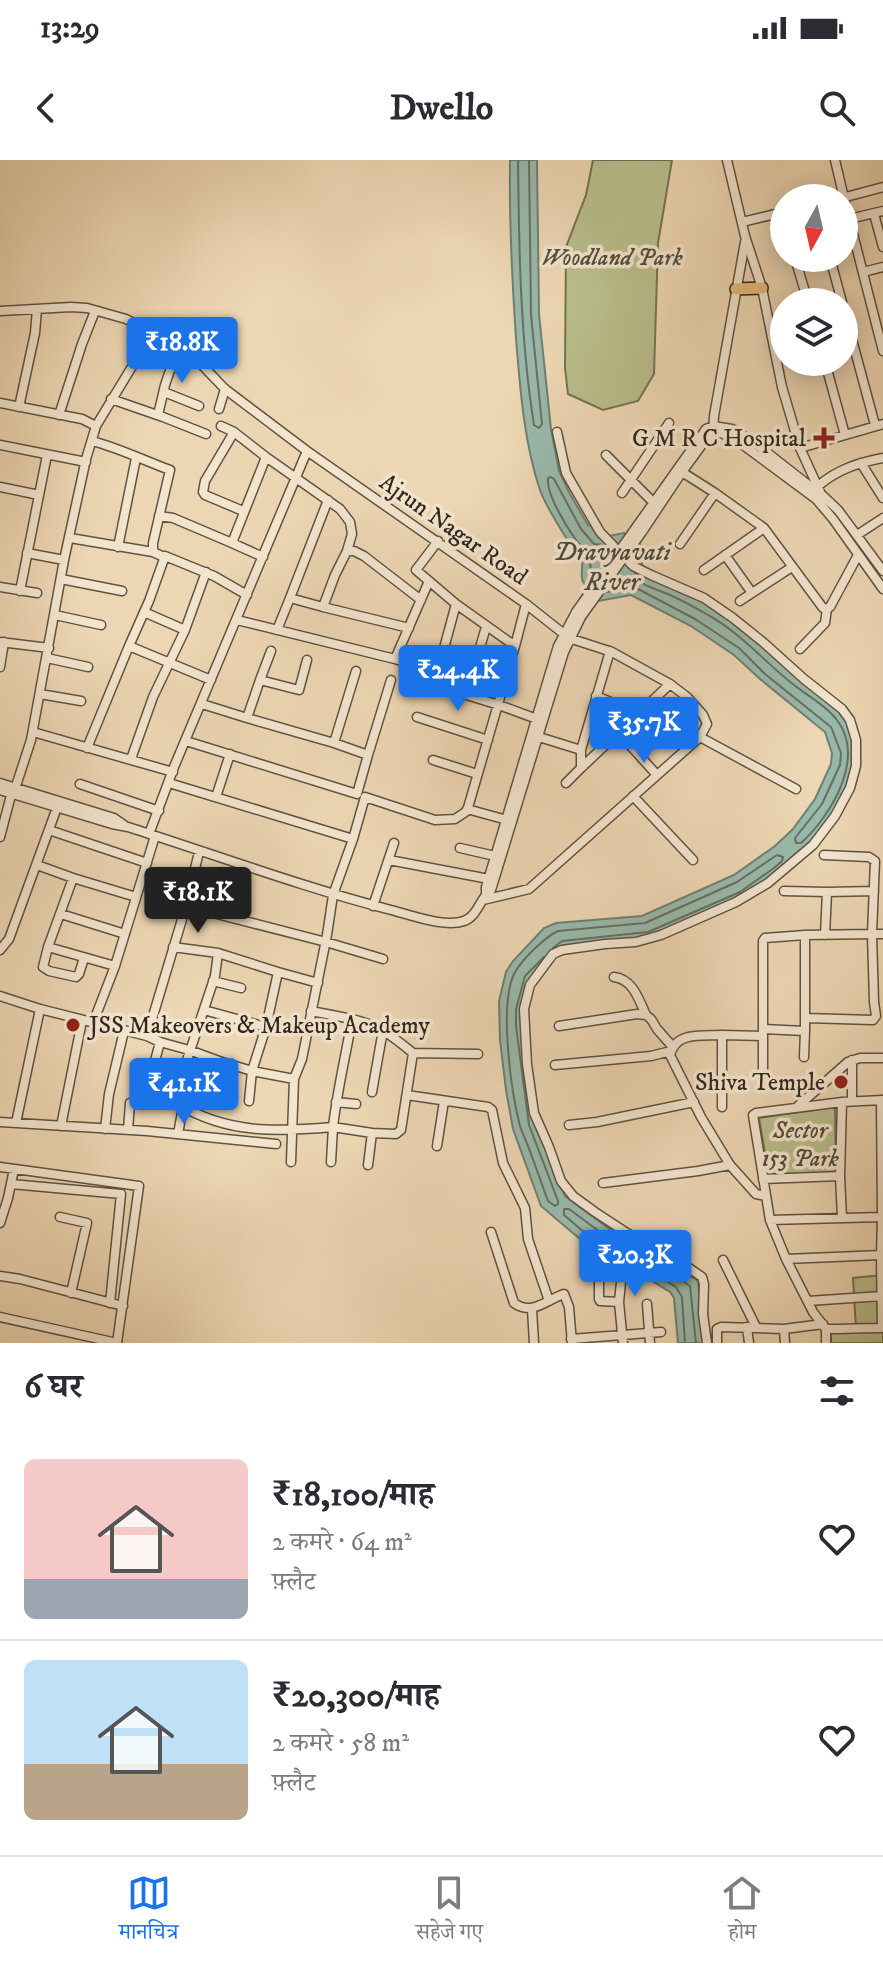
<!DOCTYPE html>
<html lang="hi">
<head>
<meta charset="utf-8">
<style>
	body { margin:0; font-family:"IM FELL DW Pica","Noto Serif Devanagari",serif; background:#f2f2f3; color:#2b2b33; height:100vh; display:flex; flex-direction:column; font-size:30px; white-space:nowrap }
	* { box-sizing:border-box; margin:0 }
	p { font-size:26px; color:#7c7c81 }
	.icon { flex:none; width:44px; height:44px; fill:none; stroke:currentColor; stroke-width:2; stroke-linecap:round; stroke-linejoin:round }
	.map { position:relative; height:1183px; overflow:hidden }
	.panel { display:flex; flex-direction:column; background:#fff; flex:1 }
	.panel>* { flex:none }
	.needle { width:52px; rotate:188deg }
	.buttons { position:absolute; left:770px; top:24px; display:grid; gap:16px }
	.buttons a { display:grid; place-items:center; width:88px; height:88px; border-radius:50%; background:#fff; box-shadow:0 4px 20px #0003; font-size:40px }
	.price { position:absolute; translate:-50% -68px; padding:0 18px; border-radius:8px; background:#1a73e8; color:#fff; font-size:26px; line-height:52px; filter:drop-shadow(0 2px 4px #0008) }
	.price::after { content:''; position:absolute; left:50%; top:48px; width:24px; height:18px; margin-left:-12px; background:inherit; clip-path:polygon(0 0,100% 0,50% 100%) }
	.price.selected { background:#222; color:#fff }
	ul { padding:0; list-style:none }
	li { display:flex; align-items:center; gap:24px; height:200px; padding:0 24px }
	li+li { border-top:2px solid #e1e1e2 }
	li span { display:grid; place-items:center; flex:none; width:224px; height:160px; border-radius:12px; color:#555 }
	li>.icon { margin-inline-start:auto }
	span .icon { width:96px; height:96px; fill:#fffc; stroke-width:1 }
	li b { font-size:34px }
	h2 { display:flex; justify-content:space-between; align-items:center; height:96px; padding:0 24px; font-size:34px }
	.status { display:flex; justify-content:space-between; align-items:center; height:56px; padding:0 40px; background:#fff; direction:ltr }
	.status svg { height:22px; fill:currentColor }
	header { display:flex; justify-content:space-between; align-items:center; height:104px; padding:0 24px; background:#fff; font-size:36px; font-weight:800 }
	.tab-bar { display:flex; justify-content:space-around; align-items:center; height:112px; border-top:2px solid #e1e1e2; background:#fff; font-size:22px; color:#7c7c81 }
	.tab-bar a { display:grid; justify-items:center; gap:4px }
	.tab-bar .selected { color:#1a73e8 }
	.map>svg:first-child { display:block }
	.green { fill:#b9be8c; stroke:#747254; stroke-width:2 }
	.water { fill:#99b9ab; stroke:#6f7f72; stroke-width:2 }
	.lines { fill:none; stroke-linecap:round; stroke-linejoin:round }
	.shore { stroke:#647064; stroke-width:2 }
	.minor-casing { stroke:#5f5342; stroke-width:11 }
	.major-casing { stroke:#30271d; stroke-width:14 }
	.minor { stroke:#f3e4ce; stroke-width:8 }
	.major { stroke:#e6bb7a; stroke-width:11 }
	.minor-bridge-casing { stroke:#5f5342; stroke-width:11; stroke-linecap:butt }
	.minor-bridge { stroke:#f3e4ce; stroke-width:8 }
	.poi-dot { fill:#8f2418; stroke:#f3e4ce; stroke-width:3 }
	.labels { text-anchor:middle; stroke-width:7; stroke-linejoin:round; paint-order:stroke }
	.park-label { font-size:24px; font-style:italic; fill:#524d39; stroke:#f3e4ce }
	.poi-label { font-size:24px; fill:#30271d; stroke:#f3e4ce; text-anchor:end }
	.street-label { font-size:24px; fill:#30271d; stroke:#f3e4ce }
	.water-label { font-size:26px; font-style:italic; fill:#4a4c40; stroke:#f3e4ce }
</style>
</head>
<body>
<div class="status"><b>13:29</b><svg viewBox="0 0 49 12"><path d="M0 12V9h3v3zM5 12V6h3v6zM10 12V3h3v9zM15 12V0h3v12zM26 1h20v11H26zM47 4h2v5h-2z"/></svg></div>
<header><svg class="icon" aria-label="back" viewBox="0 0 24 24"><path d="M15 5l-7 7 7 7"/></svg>Dwello<svg class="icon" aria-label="search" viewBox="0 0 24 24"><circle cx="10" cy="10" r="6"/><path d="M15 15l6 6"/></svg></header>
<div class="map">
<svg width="883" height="1183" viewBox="0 0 883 1183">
	<rect width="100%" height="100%" fill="#edd6b3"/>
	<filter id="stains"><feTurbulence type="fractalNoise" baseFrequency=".0025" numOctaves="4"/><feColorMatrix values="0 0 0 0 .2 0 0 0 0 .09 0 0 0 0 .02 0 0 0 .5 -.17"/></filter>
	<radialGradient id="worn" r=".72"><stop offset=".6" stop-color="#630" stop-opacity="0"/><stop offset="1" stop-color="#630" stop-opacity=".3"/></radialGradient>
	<!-- green -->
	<path class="green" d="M593 0H672L658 83 654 214 638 241 603 250 568 234 565 208 566 87 586 35Z
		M835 947 836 1013 769 1016 759 958Z
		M883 1115V1183H831V1172L856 1169 853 1118Z"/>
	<!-- water -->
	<path class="water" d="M510 0H537L539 154 551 269 559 311 570 334 588 365 591 366 599 378 624 373 640 383 643 415 683 432 716 449 742 467 841 552 853 573 856 601 846 633 812 684 744 739 650 780 563 789 533 819 524 851 536 963 565 1036 623 1079 652 1091 698 1121 704 1183H678L674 1138 670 1132 634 1110 612 1103 594 1091 541 1046 513 969 506 930 500 880 499 841 506 812 513 801 544 768 556 763 642 756 734 715 775 686 793 669 815 639 831 604 832 593 825 572 760 519 734 495 691 466 631 435 598 441V436C578 421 581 421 583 397 572 390 567 379 560 368 553 356 545 344 540 330 524 283 520 228 516 178 512 119 509 60 510 0Z"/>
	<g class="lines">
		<!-- shore -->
		<path class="shore" d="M518 0C519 88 520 177 534 265L539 268 542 264 531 155 529 0
			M591 421 590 394C586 389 580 385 576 380 566 366 546 334 548 318L551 317 554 319 581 369 594 384 604 385
			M606 432 629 428 638 429 695 459 739 488 765 514 831 567 841 593 840 605 822 644 795 678 796 683H801C831 656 866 598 837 560 825 544 804 534 789 521 762 499 739 472 708 455 696 448 683 441 670 435 661 431 650 428 642 423 636 420 637 420 635 414
			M544 797 525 816 516 849V866L529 965 558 1041V1044L555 1046 548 1041C542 1025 537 1010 531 994 528 985 523 975 520 966 511 931 499 845 514 814 521 800 545 777 558 771L645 763 737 722 777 695 783 697 782 701 774 708 740 732 648 772 562 781 553 788
			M685 1183 682 1137 676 1127 638 1103 615 1095 598 1084 564 1055V1049H569L619 1086 649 1098 690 1126 696 1183"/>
		<defs>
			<path id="minor" d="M727 0 745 76 762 128 782 227 800 288 821 334 838 350 883 411
				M835 0 844 38
				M842 38 883 27
				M844 39 883 191
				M874 54 883 87
				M849 59 883 51
				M742 62 784 52
				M795 98 808 142
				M830 98 842 142
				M863 112 883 107
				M844 150 875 265
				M0 151 71 147 87 148 126 159 166 180 200 203 225 229 307 291 526 444 569 478 612 492 670 524 687 537 703 555 707 564 700 577 529 729 483 740
				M825 202 845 275
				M164 232 199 246
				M111 239 163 257 206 274
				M0 243 82 259 96 266
				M19 247 35 173 37 149
				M219 249 225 229
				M59 255 82 184 95 151
				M158 255 165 225 178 187
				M221 266 234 272 266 297 340 349 350 362 352 374 347 391
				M713 266 732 269 756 284 820 334
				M234 272 205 321 203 332 205 335 243 351
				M557 272 566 313 600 372 633 406 651 415 704 438 733 458 764 483 804 519 842 549 850 560 856 580V606L850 628 835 656 813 685 768 723 736 742 661 775 636 782 605 784 562 790 553 794 530 825 524 849 527 904 534 953 549 987 561 1021 573 1036 595 1052 627 1073 676 1099 702 1117 704 1124 703 1154 707 1183
				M713 273H721L735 279 816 339 833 359 883 429
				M92 281C119 288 143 300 170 310L153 383V392L164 397
				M0 285 86 302
				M800 288 883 264
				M606 295 653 342
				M861 303 883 338
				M682 312 715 333 764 368 823 448 827 449 830 447 858 395
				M818 326C838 309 858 303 883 298
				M0 327 39 335
				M622 333 669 263
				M159 356 173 358 232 383
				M637 366 706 269 713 266
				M642 372 682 312 704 282 713 273 714 256 745 82
				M857 375 883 358
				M70 378 153 392
				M680 384 715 333
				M118 387 136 298
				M27 393 64 400
				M725 395 752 433 792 407
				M263 397 232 383 266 297
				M704 410 764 368
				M61 419 122 431
				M429 421 416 410 438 381
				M0 427 37 433
				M20 431 47 295
				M290 438 328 340
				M740 441 752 433
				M55 455 101 465
				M237 460 395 499
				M409 468 323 447 335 415 347 391H354L364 396 421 440
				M185 470 206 412
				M277 470 290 438 323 447
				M0 482 49 488
				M129 486 149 441 165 396 214 416 247 435
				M515 486 526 444
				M800 489 825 463 827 449
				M610 491 581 590V608L670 524
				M47 498 88 507
				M0 507 4 482
				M260 520 271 491
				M434 525 413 520 414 505 395 499 429 421 456 444
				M40 534 81 541
				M466 535 486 467
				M596 536 638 553
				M202 544 247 558 260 520 299 530 307 500
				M417 557 488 580
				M247 558 334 583 356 511
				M33 572 173 612
				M619 573 657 615
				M539 577 581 590
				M700 577 796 629
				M186 581 357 634 368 595 334 583
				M87 588 129 486 211 520
				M368 595 391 520
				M131 599 153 537 185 470 144 452
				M433 600 477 614
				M0 623 114 658 124 665
				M17 623 31 580 64 400 86 299 96 266 153 172
				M169 623 353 679
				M566 623 581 608
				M80 624 159 651
				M0 630 112 664 128 667C216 695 302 727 391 750 411 755 445 768 464 761 478 756 480 738 491 730L564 492 581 457
				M633 636 693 700
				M216 637 230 594
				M467 649 507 660
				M49 670 147 703
				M149 674 174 607 307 291
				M0 677 10 639
				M460 688 495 696
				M824 695 869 697 875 701 872 774H883
				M389 700 489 719
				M37 705 73 718 136 737
				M73 718 48 787 43 807 49 811 76 817 79 814 84 798
				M784 731 827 732
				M486 733V727L558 486 576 452
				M186 746 326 782 383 799
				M373 746 394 683
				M61 754 125 774
				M825 775 827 732 874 731
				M48 787 115 806
				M173 787 218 793
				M0 790 9 779 55 653
				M614 817C633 819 639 840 646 855
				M213 821 241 828
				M0 836 40 849 147 876 160 882 189 890 219 901 252 911 294 919
				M204 850 266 867
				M311 851 352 859C346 895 337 931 333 967L372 973 368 1005
				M805 858 873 860 876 856 874 842 872 774 805 775
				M352 859C380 866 391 875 413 893L401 970 396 974 372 973
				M93 863 115 806 155 676
				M559 866 637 854 646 855 651 859 657 869 672 886
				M763 869V781L765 778 805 775V871
				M763 872V869L805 871 804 897
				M722 875 763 876V920
				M147 876 186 746 199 692
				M160 882C157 895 150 912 155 924 159 933 170 939 178 944 228 974 277 972 333 967L331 1002
				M413 893 478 894
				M555 905 651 896 671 891
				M182 915 215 816 218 793 278 812
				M212 927 219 901
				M372 932 383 870
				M407 935 488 947 492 950 503 1003 525 1048 528 1079 549 1141
				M881 940 882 1057
				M249 941 252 911 266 867 278 812 318 823
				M852 941V900
				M336 942 356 944
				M798 946 848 902 860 898H883
				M722 947V875C702 876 676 871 670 895L701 957 730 1005 756 1034 766 1036
				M0 962 147 971 276 984
				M16 963 40 849
				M569 965 597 962 694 942
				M61 966 82 861
				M105 969 109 934 124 871
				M128 970 130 943
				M178 974 183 947
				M437 986 444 941
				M291 1002 294 919 302 899 327 775 333 735 353 679 365 637 435 660 455 659 467 651 515 486 456 444 434 525 499 545 537 559
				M0 1007 139 1026 117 1183 0 1157
				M763 1019 840 1016
				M603 1023 698 1011 730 1005
				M11 1024 121 1034 110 1143
				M60 1057 87 1063 71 1133
				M842 1058 840 1016 842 942 883 940
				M770 1060 753 955 756 953 842 942
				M0 1063 8 1038 14 1009
				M491 1072 514 1143C532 1156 546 1140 564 1134L569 1147 572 1183
				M786 1099 881 1095
				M723 1100 756 1167
				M0 1116 20 1119 123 1146
				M599 1117V1139L600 1141 619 1142 623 1183
				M808 1141 882 1136
				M619 1142 621 1122
				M647 1144 650 1183
				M532 1149 534 1183
				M747 1167 749 1183
				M882 1168 881 1095 882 1057 770 1060 786 1099 813 1152 826 1169C845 1169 864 1168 882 1168H883
				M784 1169 785 1183
				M826 1169V1183
				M571 1179 661 1172
				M717 1183V1169L721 1167 784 1169 823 1164"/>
			<path id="major" d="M736 129 762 128"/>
		</defs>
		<!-- minor casing -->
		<use href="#minor" class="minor-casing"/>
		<!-- major casing -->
		<use href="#major" class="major-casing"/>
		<!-- minor -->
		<use href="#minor" class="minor"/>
		<!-- major -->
		<use href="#major" class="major"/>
		<defs>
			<path id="minor-bridge" d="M576 452 637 366
				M581 457 642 372"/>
		</defs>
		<!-- minor-bridge casing -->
		<use href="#minor-bridge" class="minor-bridge-casing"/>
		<!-- minor-bridge -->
		<use href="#minor-bridge" class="minor-bridge"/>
	</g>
	<!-- markers -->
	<g class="poi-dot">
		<path d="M820 266h8v8h8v8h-8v8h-8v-8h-8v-8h8z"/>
		<circle cx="73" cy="865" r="8"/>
		<circle cx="841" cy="922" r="8"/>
	</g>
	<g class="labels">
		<!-- park labels -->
		<g class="park-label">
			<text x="612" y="105">Woodland Park</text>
			<text x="800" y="978">Sector<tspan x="800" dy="28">153 Park</tspan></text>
		</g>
		<!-- poi labels -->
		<g class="poi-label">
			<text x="806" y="286">G M R C Hospital</text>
			<text x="89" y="873" text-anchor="start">JSS Makeovers &amp; Makeup Academy</text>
			<text x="825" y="930">Shiva Temple</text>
		</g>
		<!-- street labels -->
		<g class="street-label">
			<text transform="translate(454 369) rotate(35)" y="8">Ajrun Nagar Road</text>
		</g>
		<!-- water labels -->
		<g class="water-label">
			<text x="612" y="400">Dravyavati<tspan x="612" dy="30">River</tspan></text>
		</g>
	</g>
	<rect width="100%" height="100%" filter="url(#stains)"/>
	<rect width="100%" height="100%" fill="url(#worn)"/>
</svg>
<div class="buttons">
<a><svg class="needle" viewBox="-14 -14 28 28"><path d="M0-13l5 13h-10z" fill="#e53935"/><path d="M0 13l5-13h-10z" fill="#7c7c81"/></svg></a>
<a><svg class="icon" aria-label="layers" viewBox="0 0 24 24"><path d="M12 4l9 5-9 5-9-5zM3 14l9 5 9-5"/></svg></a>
</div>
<b class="price" style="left:182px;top:225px">₹18.8K</b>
<b class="price" style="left:458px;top:553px">₹24.4K</b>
<b class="price" style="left:644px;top:605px">₹35.7K</b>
<b class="price selected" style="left:198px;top:775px">₹18.1K</b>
<b class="price" style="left:184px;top:966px">₹41.1K</b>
<b class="price" style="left:635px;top:1138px">₹20.3K</b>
</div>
<section class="panel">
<h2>6 घर<svg class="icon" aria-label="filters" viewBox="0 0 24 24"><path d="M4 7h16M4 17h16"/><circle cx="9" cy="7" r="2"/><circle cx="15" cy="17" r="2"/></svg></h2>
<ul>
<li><span style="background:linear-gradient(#f6c9c9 75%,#9aa5b1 0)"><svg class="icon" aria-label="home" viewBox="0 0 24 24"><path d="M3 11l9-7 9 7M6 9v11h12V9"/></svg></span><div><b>₹18,100/माह</b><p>2 कमरे · 64 m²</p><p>फ़्लैट</p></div><svg class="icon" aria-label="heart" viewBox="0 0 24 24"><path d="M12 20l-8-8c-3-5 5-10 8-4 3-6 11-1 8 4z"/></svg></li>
<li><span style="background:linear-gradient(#bfe0f5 65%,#b9a48a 0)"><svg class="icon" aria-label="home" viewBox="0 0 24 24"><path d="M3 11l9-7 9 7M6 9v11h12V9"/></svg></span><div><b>₹20,300/माह</b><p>2 कमरे · 58 m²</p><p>फ़्लैट</p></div><svg class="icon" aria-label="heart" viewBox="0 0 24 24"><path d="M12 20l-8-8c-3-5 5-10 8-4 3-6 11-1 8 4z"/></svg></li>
</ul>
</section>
<nav class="tab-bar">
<a class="selected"><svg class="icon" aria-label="map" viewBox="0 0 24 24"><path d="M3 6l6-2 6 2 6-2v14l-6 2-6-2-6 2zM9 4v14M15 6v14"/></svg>मानचित्र</a>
<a><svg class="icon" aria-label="saved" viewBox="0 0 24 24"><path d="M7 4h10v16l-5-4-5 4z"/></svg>सहेजे गए</a>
<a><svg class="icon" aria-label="home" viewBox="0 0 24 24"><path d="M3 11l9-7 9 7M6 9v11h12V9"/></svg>होम</a>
</nav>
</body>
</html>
